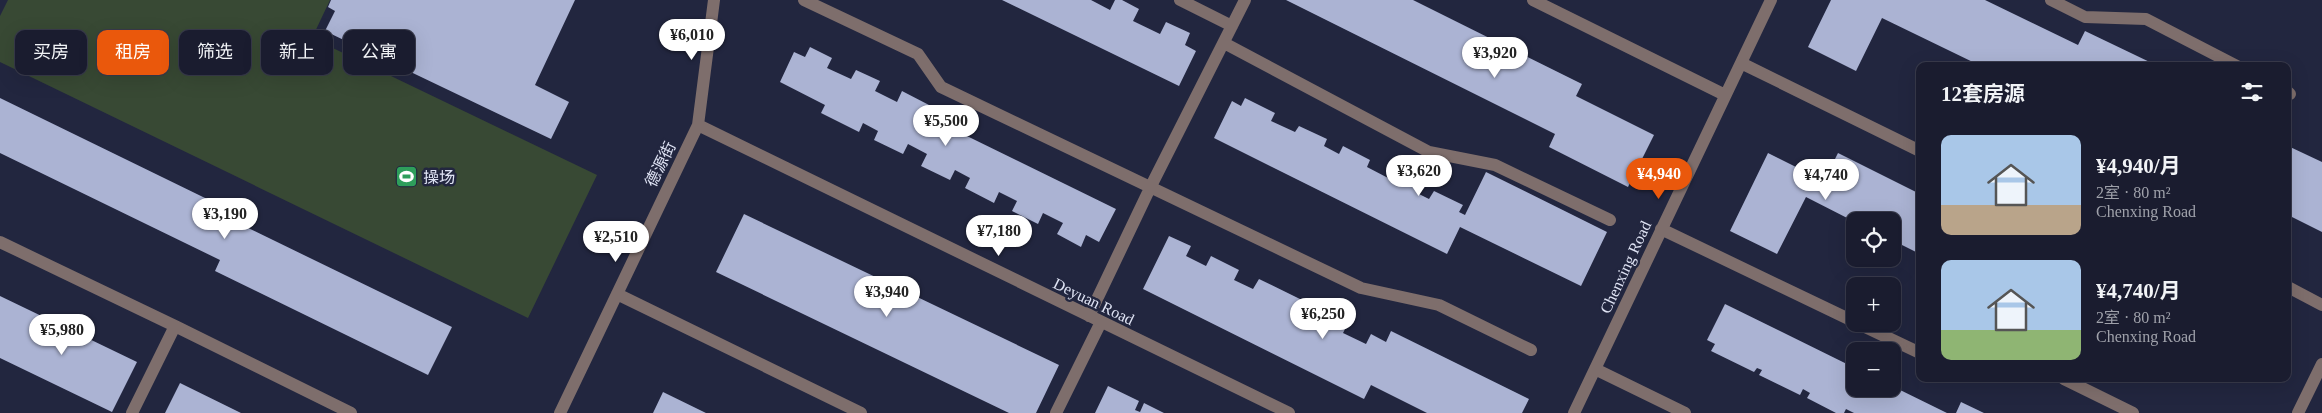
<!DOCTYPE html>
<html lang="zh">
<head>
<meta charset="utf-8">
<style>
	body { margin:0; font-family:"Times New Roman","Noto Sans SC",serif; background:#232537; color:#f1f3f6; height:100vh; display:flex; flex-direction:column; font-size:19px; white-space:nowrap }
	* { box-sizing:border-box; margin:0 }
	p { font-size:16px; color:#9fa1aa }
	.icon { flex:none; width:28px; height:28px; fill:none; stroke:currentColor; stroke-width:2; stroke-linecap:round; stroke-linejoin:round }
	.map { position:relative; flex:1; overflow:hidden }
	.drawer { position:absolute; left:1916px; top:62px; width:375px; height:320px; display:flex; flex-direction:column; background:#1a1c2f; border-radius:10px; box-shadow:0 5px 20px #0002,0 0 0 1px #383a4b }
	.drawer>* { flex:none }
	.guide { position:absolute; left:15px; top:30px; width:475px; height:45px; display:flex; gap:10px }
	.tools { position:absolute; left:1846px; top:212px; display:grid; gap:10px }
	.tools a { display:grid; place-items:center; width:55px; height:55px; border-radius:10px; background:#1a1c2f; box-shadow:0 5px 20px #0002,0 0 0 1px #383a4b; font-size:25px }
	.price { position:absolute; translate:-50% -42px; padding:0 11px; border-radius:18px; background:#fff; color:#222; font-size:16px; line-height:32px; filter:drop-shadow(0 1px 2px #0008) }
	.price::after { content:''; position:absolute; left:50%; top:30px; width:15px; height:11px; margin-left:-8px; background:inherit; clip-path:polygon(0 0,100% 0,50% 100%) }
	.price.selected { background:#ea580c; color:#fff }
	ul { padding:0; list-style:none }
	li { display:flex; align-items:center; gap:15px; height:125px; padding:0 25px }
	li span { display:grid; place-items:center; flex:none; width:140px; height:100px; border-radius:10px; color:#555 }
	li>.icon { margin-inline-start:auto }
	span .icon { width:60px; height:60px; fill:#fffc; stroke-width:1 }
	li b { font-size:21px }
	h2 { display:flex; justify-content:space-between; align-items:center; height:60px; padding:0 25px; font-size:21px }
	.tag { padding:0 18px; border-radius:10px; background:#1a1c2f; box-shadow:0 5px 20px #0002,0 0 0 1px #383a4b; font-size:18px; line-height:45px }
	.tag.selected { background:#ea580c; color:#fff }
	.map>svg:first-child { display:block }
	.green { fill:#384934 }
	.building { fill:#abb3d3 }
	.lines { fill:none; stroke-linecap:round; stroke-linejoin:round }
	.minor { stroke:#7e6e6c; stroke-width:12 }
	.labels { text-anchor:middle; stroke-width:5; stroke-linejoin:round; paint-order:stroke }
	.street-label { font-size:16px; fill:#dfe3f4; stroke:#22263f }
	.poi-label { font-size:16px; fill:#dfe3f4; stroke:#22263f; text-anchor:start }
</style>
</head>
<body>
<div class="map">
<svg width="2322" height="413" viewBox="0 0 2322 413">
	<rect width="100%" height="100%" fill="#22263f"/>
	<!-- green -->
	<path class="green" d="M8 0H330L312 38 597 175 528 318 0 62V16Z"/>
	<!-- building -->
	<path class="building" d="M331 0H575L535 85 569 102 551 139 325 31 335 11 328 7Z
		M1002 0H1091L1110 10 1115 0H1122L1139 9 1133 21 1160 34 1166 22 1190 33 1185 45 1196 51 1179 86Z
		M1286 0H1413L1582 84 1576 96 1654 135 1628 187 1549 147 1555 134Z
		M1831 0H1985L2078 45 2085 31 2158 66H1981L1882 18 1856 71 1808 47Z
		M810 47 832 58 827 68 851 79 856 70 880 81 875 91 897 102 902 91 929 105 924 115 1116 209 1099 242 1086 235 1081 247 1057 234 1063 223 1043 213 1038 224 1012 211 1017 201 999 192 994 203 965 188 970 178 955 170 950 180 921 166 927 154 908 144 903 154 874 140 878 131 863 123 859 132 821 113 825 105 780 82 794 52 805 57Z
		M0 98 244 217 240 224 452 327 428 375 215 271 220 260 0 153Z
		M1245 98 1275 113 1271 121 1295 132 1299 126 1327 139 1324 146 1339 154 1343 146 1370 160 1367 167 1390 179 1394 172 1423 186 1419 194 1429 199 1434 191 1463 205 1459 212 1465 215 1486 172 1607 232 1581 286 1460 227 1447 254 1214 138 1232 101 1241 106Z
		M2288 146 2322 162V232L2288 215Z
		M1768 153 1824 181 1838 153 1920 194V254L1892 240V221L1855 222 1806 197 1777 254 1730 231Z
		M744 214 1059 365 1036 413H1009L716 272Z
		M1169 236 1191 246 1186 256 1206 266 1211 256 1239 270 1234 280 1253 289 1259 279 1302 300 1297 310 1314 318 1319 309 1348 323 1343 333 1366 344 1371 334 1386 342 1391 331 1529 399 1522 413H1427L1371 385 1364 399 1143 289Z
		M0 296 137 362 112 412 0 358Z
		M1725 304 1855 368V389H1892V386L1947 413H1854L1846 409 1844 413H1836L1807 398 1810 393 1803 389 1800 395 1759 375 1762 370 1757 368 1754 372 1711 351 1715 344 1707 340Z
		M180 383 241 413H165Z
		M1108 386 1139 401 1135 410 1140 412 1144 403 1164 413H1095Z
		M663 392 706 413H653Z
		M1961 402 1984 413H1956Z"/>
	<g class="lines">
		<!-- minor -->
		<path class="minor" d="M804 0 918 54 941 87 1361 288 1439 305 1531 350
			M1180 0 1232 26
			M1533 0 1725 95
			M2051 0 2085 17 2146 19 2237 66
			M1224 43 1429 152 1495 165 1610 220
			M1741 63 1920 151
			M2288 92 2290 94
			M698 125 1289 413
			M1661 229 1855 322
			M0 242 175 326
			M2288 287 2322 305
			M617 294 861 413
			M1089 316 1151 186 1245 0
			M1859 324 1920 353
			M1595 369 1685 413
			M2064 379 2133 413
			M132 413 175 326 351 413
			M560 413 698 125 714 0
			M1056 413 1101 322
			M1574 413 1771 0
			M2298 413 2322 364"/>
	</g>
	<!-- icons -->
	<defs>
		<symbol id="stadium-square" viewBox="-11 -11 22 22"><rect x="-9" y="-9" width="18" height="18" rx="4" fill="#2e9e5b" stroke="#22263f"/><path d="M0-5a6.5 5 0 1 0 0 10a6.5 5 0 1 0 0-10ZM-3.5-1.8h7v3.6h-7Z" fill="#fff"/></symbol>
	</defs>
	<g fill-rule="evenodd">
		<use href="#stadium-square" x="394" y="164" width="25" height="25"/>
	</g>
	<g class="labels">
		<!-- street labels -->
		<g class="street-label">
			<text transform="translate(660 164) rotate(-64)" y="6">德源街</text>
			<text transform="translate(1625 267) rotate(-65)" y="6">Chenxing Road</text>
			<text transform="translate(1094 301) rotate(26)" y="6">Deyuan Road</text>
		</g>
		<!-- poi labels -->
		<g class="poi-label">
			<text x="423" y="183">操场</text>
		</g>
	</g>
</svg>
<div class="tools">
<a><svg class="icon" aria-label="locate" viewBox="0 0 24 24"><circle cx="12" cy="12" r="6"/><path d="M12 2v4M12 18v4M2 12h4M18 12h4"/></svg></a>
<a>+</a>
<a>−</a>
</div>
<b class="price" style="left:692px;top:61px">¥6,010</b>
<b class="price" style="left:1495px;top:79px">¥3,920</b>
<b class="price" style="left:946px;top:147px">¥5,500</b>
<b class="price" style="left:1419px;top:197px">¥3,620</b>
<b class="price selected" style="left:1659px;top:200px">¥4,940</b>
<b class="price" style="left:1826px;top:201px">¥4,740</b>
<b class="price" style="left:225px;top:240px">¥3,190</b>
<b class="price" style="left:999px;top:257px">¥7,180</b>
<b class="price" style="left:616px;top:263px">¥2,510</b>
<b class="price" style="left:887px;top:318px">¥3,940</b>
<b class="price" style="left:1323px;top:340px">¥6,250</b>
<b class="price" style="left:62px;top:356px">¥5,980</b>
<div class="guide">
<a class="tag">买房</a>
<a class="tag selected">租房</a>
<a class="tag">筛选</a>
<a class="tag">新上</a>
<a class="tag">公寓</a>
</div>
<section class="drawer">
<h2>12套房源<svg class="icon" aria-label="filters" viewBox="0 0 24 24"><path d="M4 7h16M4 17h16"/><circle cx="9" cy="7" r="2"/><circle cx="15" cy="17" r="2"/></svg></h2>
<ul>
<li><span style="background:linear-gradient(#a9c7e8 70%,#b9a48a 0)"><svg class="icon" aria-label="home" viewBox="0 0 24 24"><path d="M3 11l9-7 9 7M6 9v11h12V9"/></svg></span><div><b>¥4,940/月</b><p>2室 · 80 m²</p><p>Chenxing Road</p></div></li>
<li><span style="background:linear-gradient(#a9c7e8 70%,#8fb573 0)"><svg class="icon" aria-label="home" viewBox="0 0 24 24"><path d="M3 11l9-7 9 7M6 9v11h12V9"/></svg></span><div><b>¥4,740/月</b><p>2室 · 80 m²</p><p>Chenxing Road</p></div></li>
</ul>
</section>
</div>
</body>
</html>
